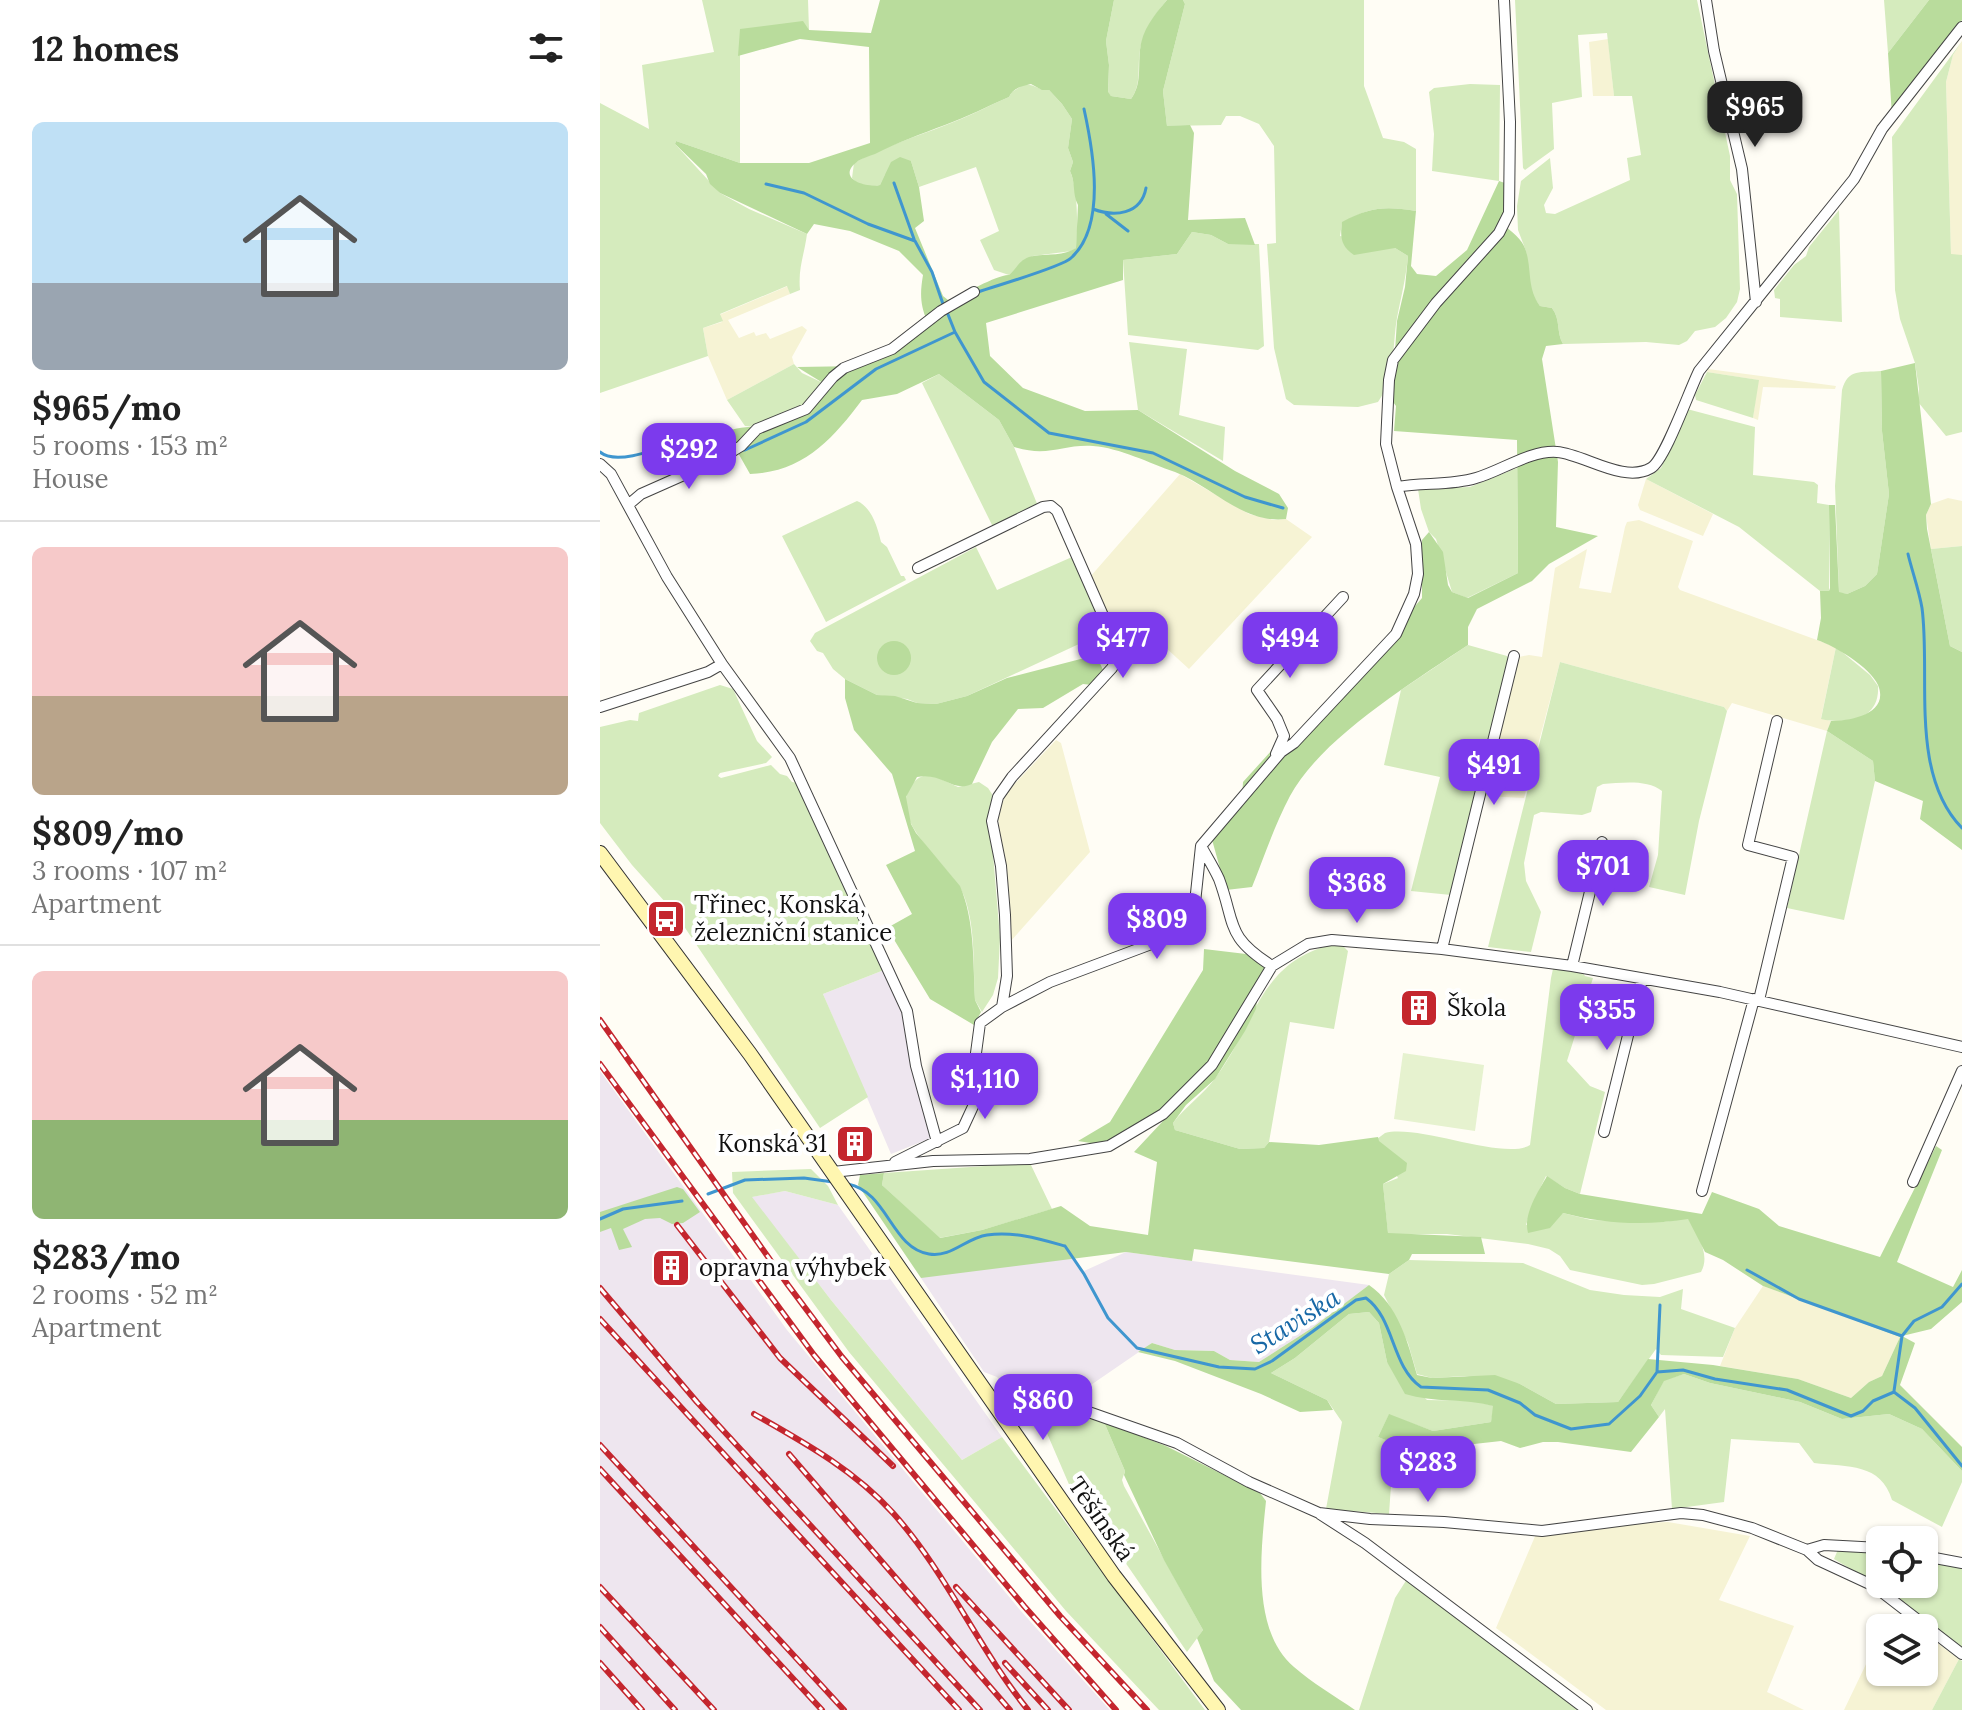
<!DOCTYPE html>
<html lang="en">
<head>
<meta charset="utf-8">
<style>
	body { margin:0; font-family:Lora,serif; background:#f6f6f6; color:#222; height:100vh; display:flex; flex-direction:column; font-size:30px; white-space:nowrap }
	* { box-sizing:border-box; margin:0 }
	p { font-size:26px; color:#767676 }
	.icon { flex:none; width:44px; height:44px; fill:none; stroke:currentColor; stroke-width:2; stroke-linecap:round; stroke-linejoin:round }
	.map { position:relative; flex:1; overflow:hidden }
	.sheet { display:flex; flex-direction:column; background:#fff; width:600px }
	.sheet>* { flex:none }
	.buttons { position:absolute; left:1266px; top:1526px; display:grid; gap:16px }
	.buttons a { display:grid; place-items:center; width:72px; height:72px; border-radius:12px; background:#fff; box-shadow:0 2px 6px #0004; font-size:40px }
	.price { position:absolute; translate:-50% -68px; padding:0 18px; border-radius:16px; background:#7c3aed; color:#fff; font-size:26px; line-height:52px; filter:drop-shadow(0 2px 4px #0008) }
	.price::after { content:''; position:absolute; left:50%; top:48px; width:24px; height:18px; margin-left:-12px; background:inherit; clip-path:polygon(0 0,100% 0,50% 100%) }
	.price.selected { background:#222; color:#fff }
	ul { padding:0; list-style:none }
	li { display:grid; align-content:center; gap:16px; height:424px; padding:0 32px }
	li+li { border-top:2px solid #e0e0e0 }
	li span { display:grid; place-items:center; height:248px; border-radius:12px; color:#555 }
	li>.icon { margin-inline-start:auto }
	span .icon { width:144px; height:144px; fill:#fffc; stroke-width:1 }
	li b { font-size:34px }
	h2 { display:flex; justify-content:space-between; align-items:center; height:96px; padding:0 32px; font-size:34px }
	main { display:flex; flex:1; min-height:0 }
	.map>svg:first-child { display:block }
	.industrial { fill:#eee6ef }
	.farmland { fill:#f6f3d4 }
	.green { fill:#d5ebbd }
	.forest { fill:#b9dc9c; fill-rule:evenodd }
	.pitch { fill:#e6f2cf }
	.lines { fill:none; stroke-linecap:round; stroke-linejoin:round }
	.stream { stroke:#3f96cf; stroke-width:3 }
	.minor-casing { stroke:#444; stroke-width:12 }
	.secondary-casing { stroke:#333; stroke-width:16 }
	.minor { stroke:#fff; stroke-width:10 }
	.secondary { stroke:#fff6b0; stroke-width:14 }
	.rail-casing { stroke:#c4262e; stroke-width:6 }
	.rail { stroke:#fff; stroke-width:3; stroke-dasharray:9; stroke-linecap:butt }
	.labels { text-anchor:middle; stroke-width:8; stroke-linejoin:round; paint-order:stroke }
	.poi-label { font-size:24px; fill:#111; stroke:#fff; text-anchor:start }
	.street-label { font-size:24px; fill:#111; stroke:#fff }
	.water-label { font-size:26px; font-style:italic; fill:#1768a6; stroke:#fff }
</style>
</head>
<body>
<main>
<section class="sheet">
<h2>12 homes<svg class="icon" aria-label="filters" viewBox="0 0 24 24"><path d="M4 7h16M4 17h16"/><circle cx="9" cy="7" r="2"/><circle cx="15" cy="17" r="2"/></svg></h2>
<ul>
<li><span style="background:linear-gradient(#bfe0f5 65%,#9aa5b1 0)"><svg class="icon" aria-label="home" viewBox="0 0 24 24"><path d="M3 11l9-7 9 7M6 9v11h12V9"/></svg></span><div><b>$965/mo</b><p>5 rooms · 153 m²</p><p>House</p></div></li>
<li><span style="background:linear-gradient(#f6c9c9 60%,#b9a48a 0)"><svg class="icon" aria-label="home" viewBox="0 0 24 24"><path d="M3 11l9-7 9 7M6 9v11h12V9"/></svg></span><div><b>$809/mo</b><p>3 rooms · 107 m²</p><p>Apartment</p></div></li>
<li><span style="background:linear-gradient(#f6c9c9 60%,#8fb573 0)"><svg class="icon" aria-label="home" viewBox="0 0 24 24"><path d="M3 11l9-7 9 7M6 9v11h12V9"/></svg></span><div><b>$283/mo</b><p>2 rooms · 52 m²</p><p>Apartment</p></div></li>
</ul>
</section>
<div class="map">
<svg width="1362" height="1710" viewBox="0 0 1362 1710">
	<rect width="100%" height="100%" fill="#fffdf5"/>
	<!-- industrial -->
	<path class="industrial" d="M284 970 304 1014 331 1138 291 1154 223 994Z
		M0 1071 187 1330 420 1610 510 1710H0Z
		M185 1191 238 1205 402 1437 362 1460 231 1300 151 1197Z
		M384 1237 462 1248 484 1271 526 1252 769 1285 712 1328 659 1362 630 1360 614 1351 575 1350 552 1343 469 1400 424 1395 413 1398 397 1377 384 1372 321 1278Z"/>
	<!-- farmland -->
	<path class="farmland" d="M1008 39 1014 96H993L989 42Z
		M1362 41V255H1351L1346 82 1353 55Z
		M188 286 190 294 128 320 139 338 154 332 156 336 166 333 170 339 202 326 207 330 192 357 194 364 127 400 108 356 103 328 122 322 119 315Z
		M1108 369 1236 386 1235 389 1163 387 1158 420 1153 418 1158 380 1107 372Z
		M580 474 649 514 673 520 686 519 712 537 589 669 542 626 520 642 490 577Z
		M1046 479 1113 514 1103 536 1040 510 1038 505Z
		M1348 498 1362 501V546L1331 549 1326 515 1331 504Z
		M1039 520 1093 541 1078 587 1080 590 1236 647 1221 718 1231 721 1227 731 1132 703 1127 711 1124 707 960 662 924 798 884 796 919 657 929 655 942 657 955 568 987 549 979 588 1011 593 1025 527 1027 522Z
		M456 740 461 743 490 852 409 943 398 814 407 792Z
		M1163 1286 1300 1337 1282 1376 1269 1382 1251 1398 1198 1379 1120 1366 1135 1328Z
		M1068 1522 1150 1536 1119 1600 1194 1626 1167 1692 1204 1710H1006L896 1628 936 1534 1019 1524Z
		M1324 1633 1359 1659 1332 1710H1244L1280 1635V1672H1324Z"/>
	<!-- green -->
	<path class="green" d="M102 0H208L209 30H140V163L76 141 75 144 120 193 149 209 207 234C204 256 198 268 200 290L190 294 187 286 120 314 123 321 103 328 108 356 0 393V103L49 129 42 65 114 52Z
		M514 0H567C555 14 543 31 540 50 537 67 542 84 531 99L511 96 508 93 509 65 506 41Z
		M583 0H764V86L783 138 804 142 816 149V211C784 206 770 207 742 223L740 236 795 248 808 256C806 278 801 297 797 318 792 346 796 377 778 402L758 407 694 405 686 399 674 348 667 244 676 243 674 146 659 124 640 116H626L621 125 567 126 563 91 585 4Z
		M915 0H1097L1130 156V180L1137 194 1140 289 1137 302 1126 318 1115 327 1095 331 1087 341 1079 345 1046 342 963 344C956 332 961 320 952 308L940 306 931 294 926 251 918 230 917 206 921 181 950 158 953 188 944 205 946 213 955 214 1030 180 1027 158 1041 155 1032 96H1014L1007 33 978 35 982 97 952 103 954 149 925 170 923 168Z
		M1284 0H1329L1288 53Z
		M1362 41 1353 55 1346 82 1351 254 1362 255V432L1346 436 1318 402 1319 389 1315 363 1300 319 1295 290 1292 137Z
		M870 84 900 85 899 181 832 171 834 134 829 92 834 88Z
		M423 85C434 83 438 90 449 90L462 104 472 119 468 148 473 162 470 171C478 188 478 229 476 248L472 251 433 256 409 275 394 270 380 240 399 231 376 167 319 187 311 161 285 175 280 185C269 187 259 187 252 178L254 163C283 147 315 137 346 125 368 117 388 106 409 97L412 92Z
		M1239 210 1242 322 1180 317V299L1175 298 1174 290 1194 265 1206 256 1209 247Z
		M592 232 611 235 628 244H659L664 346 658 350 528 335 523 260 577 254Z
		M529 342 587 349 579 415 625 427 623 461 538 410Z
		M194 364 202 373 223 383 206 412 160 427 145 426 127 400Z
		M1281 371 1282 431 1289 494 1277 574 1265 586 1247 594 1239 593 1235 486 1242 390C1248 368 1261 373 1281 371Z
		M1107 372 1159 380 1153 418 1096 400 1095 395Z
		M339 374 399 420 414 447 438 506 393 527 322 383Z
		M1087 409 1155 427 1153 475 1214 482 1218 485 1217 503 1229 505V591H1220L1139 527 1046 479 1061 468Z
		M917 468 918 573 867 598 852 592 836 539 829 532 821 509 818 489 870 487Z
		M257 501C272 507 278 529 281 542L287 547 301 576H304L306 580 226 622 182 536Z
		M1362 546V652L1350 646 1331 549Z
		M376 547 397 590 472 557 507 631 367 696 336 704 317 703 307 699 277 695 245 679 233 669 223 653 217 651 210 641 215 633Z
		M868 645 907 656 910 661 851 895 811 891 840 777 784 765 801 690Z
		M1236 647 1270 675 1278 686C1280 720 1247 725 1221 719Z
		M960 662 1124 707 1127 711 1099 821 1085 895 1049 887 1058 855 1062 791C1047 779 1021 783 1003 784L997 787 991 812 982 815 941 812 934 815 924 863 926 881 941 912 931 952 888 947Z
		M120 685 133 689 157 741 172 757 166 763 120 773 118 776 121 778 171 765 180 774 187 776 192 782 197 783 284 970 223 994 268 1097 220 1128 75 913 32 865 0 823V727L30 720 38 721 39 713Z
		M1227 731 1273 761 1275 781 1244 920 1187 908Z
		M330 774 358 787 379 782 388 788 392 794 391 830 400 938 398 978 393 995 382 1012 375 1000C373 967 376 928 364 896 354 869 292 825 308 792 313 780 318 777 330 774Z
		M730 945H742L748 951 734 1029 690 1022 669 1142 664 1148 640 1149 575 1130 573 1123C586 1106 604 1094 616 1077 655 1025 658 964 730 945Z
		M957 968 982 972 985 976 993 978 967 1061 990 1086 1005 1092 980 1194 965 1188 946 1176 934 1201 926 1225 963 1213 991 1220 1064 1222 1088 1218C1097 1235 1111 1254 1101 1272L1054 1284 1042 1285 970 1270 960 1256 949 1249 928 1244 847 1234H788L783 1184 798 1178 777 1139 785 1133C819 1124 904 1161 930 1145L951 978 953 969Z
		M430 1163 452 1209 382 1230 339 1238 282 1185 284 1173Z
		M211 1169 228 1186 238 1205 185 1191 152 1197 231 1300 362 1460 402 1437 605 1710H559L466 1611 249 1352 133 1193 132 1172Z
		M809 1260 923 1263 990 1290 1024 1295 1060 1297 1083 1289 1081 1309 1135 1328 1123 1357 1061 1355 1056 1349 1018 1402 956 1404 920 1384 865 1376 832 1378 817 1374 808 1343 784 1295 789 1274Z
		M769 1312 779 1323 787 1362 827 1400 875 1401 894 1406 891 1422 833 1431 789 1415 778 1437 794 1443 789 1514 726 1509 742 1422 727 1400 671 1373 695 1358 749 1314Z
		M1084 1374 1110 1383 1200 1402 1242 1419 1289 1414 1322 1429 1362 1471V1482L1342 1527 1292 1500C1281 1463 1248 1467 1214 1463L1199 1443 1131 1439 1124 1502 1072 1509 1065 1409 1059 1417 1051 1405 1064 1380Z
		M448 1408H464L504 1422 525 1471 522 1480 524 1486 603 1630 587 1652 496 1520 492 1505 479 1501 471 1489 440 1417 441 1410Z
		M1239 1547 1280 1550V1584H1324V1560L1362 1568V1650L1299 1598 1234 1559Z
		M807 1579 981 1710H759L795 1598Z
		M1359 1659 1362 1661V1710H1332Z"/>
	<!-- forest -->
	<path class="forest" d="M280 0H514L506 41 509 65 508 92 511 96 531 99C542 84 538 67 540 50 542 30 554 15 567 0H583L585 4 563 91 567 126 590 125 594 133 588 220 645 218 655 245 628 244 611 235 592 232 577 254 523 260V280L386 323 390 356 423 388 485 411 538 410 635 471 679 494 688 508 686 519C643 524 613 487 575 472 549 463 520 448 493 446 462 444 449 458 414 447L399 420 339 374 297 394 262 400C232 440 203 472 150 474L129 437 128 431C148 424 170 429 190 420 202 415 214 394 223 383L197 367 260 366 327 321C320 304 320 293 323 275L299 251 250 231 214 224 207 234 120 193 110 184 106 174 75 144 76 141 140 163H209L270 143 269 47 200 39 138 56 140 29 203 21 209 30 271 33ZM431 84 442 90H449L462 104 472 119 468 148 473 162 470 171C476 183 472 194 478 205L476 248C463 257 444 253 429 257 418 261 417 269 409 275 398 274 363 295 348 300L343 296 315 228 324 221 319 187 311 161 300 157 291 162 280 185C265 188 235 178 258 161 263 158 269 156 275 154 298 142 321 134 345 125 367 117 388 106 409 97 413 88 422 86 431 84Z
		M1329 0H1362V20L1292 116 1288 53Z
		M899 181 908 184 903 223C911 233 922 237 926 251 932 272 927 288 940 306L952 308C961 320 956 332 963 344L946 346 942 359 958 462 956 527 998 536 949 564 932 581 877 609 868 627V645C813 682 721 738 690 796 675 824 664 857 652 887L626 890 611 836 642 797 643 782 672 750 695 746 822 598V540L829 532 843 552 848 585 852 592 868 598 918 573 917 440 794 431 796 406 786 392 795 351 797 321 805 287 808 256 795 248 754 255C741 246 740 238 742 222 770 207 785 206 816 211L811 266 817 274 836 276 867 250Z
		M1315 363 1331 504 1326 515 1327 529 1350 646 1362 652V850L1320 819 1323 801 1275 781 1273 761 1227 731 1231 721C1250 721 1290 714 1278 685 1270 667 1235 646 1217 640L1221 618 1220 591H1229L1230 588 1229 505H1235L1239 592 1247 594 1265 586 1277 574 1289 494 1282 431 1281 371Z
		M277 658a17 17 0 1 1 34 0a17 17 0 1 1-34 0Z
		M496 655 504 672 492 685 483 684 443 708 418 709 392 742 372 784C352 793 343 772 317 777L306 797 311 824 316 833 360 886C375 921 373 963 375 1000L381 1012 374 1025 330 999 287 928 312 914 286 865 315 851 292 774 254 730 245 698V679L277 695 295 696 317 703 336 704 367 696 407 678Z
		M604 949 646 954 666 967 659 984 656 1009 645 1031 615 1079 586 1105 573 1123 575 1130 640 1149 664 1148 669 1142 719 1145 778 1137 779 1141 807 1163 806 1171 783 1184 788 1233 881 1237 885 1254H812L809 1260 789 1274 594 1249 592 1261 526 1252 321 1278 258 1185 260 1175 284 1173 282 1185 340 1238 382 1230 461 1206 490 1226 548 1235 557 1162 534 1152 563 1121 497 1144 478 1141 510 1122 603 970Z
		M1336 1146 1342 1150 1297 1262 1353 1287 1362 1270V1302L1331 1329 1302 1336 1315 1343 1300 1385 1362 1447V1471L1322 1429 1289 1414 1242 1419 1200 1402 1110 1383 1084 1374 1064 1381 1051 1405 1059 1417 1031 1452 958 1442H943L920 1448 901 1441 874 1444 847 1464 778 1437 789 1414 833 1431 891 1422 893 1406C864 1398 834 1403 805 1394L787 1362 779 1323 769 1312 749 1314 695 1358 671 1373 727 1400 733 1410 700 1412 661 1394 575 1361 538 1352 552 1343 575 1350 614 1351 630 1360 659 1362 712 1328 769 1285C798 1305 808 1342 817 1375L832 1378 895 1375 920 1384 956 1404 1018 1402 1048 1359 1113 1365 1198 1379 1251 1398 1269 1382 1282 1376 1300 1337 1163 1286 1123 1260 1105 1252 1088 1219C1045 1226 1005 1224 963 1213L950 1228 928 1233C923 1214 938 1192 947 1176L965 1188 980 1194 1102 1214 1112 1192 1159 1209 1179 1226 1280 1257Z
		M77 1187 83 1189 100 1212 83 1223 72 1224 60 1218 45 1219 23 1229 32 1247 19 1250 11 1228 0 1232V1212Z
		M504 1422 566 1446 660 1493 666 1501C661 1550 651 1631 694 1667 712 1683 735 1696 755 1710H641L614 1681 597 1638 603 1630 564 1560 524 1475 525 1471Z"/>
	<!-- pitch -->
	<path class="pitch" d="M803 1053 884 1065 875 1131 794 1119Z"/>
	<g class="lines">
		<!-- stream -->
		<path class="stream" d="M294 183 314 239
			M166 184 204 193 268 224 315 241 332 272 344 307
			M493 209C514 217 541 215 546 188
			M506 214 528 231
			M378 292C395 286 462 267 471 258 507 226 493 150 484 109
			M355 332 384 382 449 433 553 453 645 497 683 508
			M141 450H145L206 422 276 369 355 332 347 312
			M0 452C21 470 85 436 111 433 117 432 123 435 129 437L134 448
			M1308 554C1312 571 1319 590 1322 608 1331 675 1309 774 1362 828
			M248 1184C288 1192 291 1248 329 1254 351 1258 366 1238 387 1235 414 1231 440 1239 465 1246L484 1274 508 1318 537 1348 619 1367 655 1369 672 1361 756 1300 766 1298C795 1319 791 1366 821 1387L888 1390 920 1403 935 1415 971 1429 1009 1424 1040 1396 1057 1372 1083 1370 1115 1379 1187 1390 1251 1416 1263 1411 1273 1401 1294 1392 1315 1408 1362 1466
			M108 1194 145 1180 204 1178 233 1182
			M0 1219 23 1209 82 1201
			M1147 1270 1199 1299 1302 1336
			M1057 1372 1060 1305
			M1294 1391 1302 1336 1314 1321 1342 1307 1362 1284"/>
		<defs>
			<path id="minor" d="M1106 0 1114 51 1142 169 1156 302
				M0 464 11 474 67 577 122 664 190 758 307 1011 316 1066 337 1142
				M797 487 786 444 789 380 793 360 836 303 899 233 909 213 910 122 904 0
				M28 505 41 494 120 459 141 446 157 429 206 409 233 377 244 368 292 349 341 311 374 292
				M318 568 443 507 451 506 457 511 516 645 517 658 512 668 412 777 398 797 392 821 401 866 405 915 407 976 402 1007
				M0 707 108 672 122 664
				M676 754 684 736 677 719 657 690 743 597
				M601 846 681 752 694 743 796 634 814 594 818 574 816 544 797 487C823 482 850 486 876 478 901 471 930 450 957 452 984 454 1024 484 1051 468 1065 460 1089 391 1099 371L1254 179 1282 129 1362 27
				M842 949 914 656
				M972 966 1002 842
				M1159 1000 1193 857 1148 845 1177 721
				M1004 1132 1042 979
				M295 1162 363 1128 376 1100V1053L380 1023 402 1007 450 982 578 934 594 912 601 846C607 857 614 868 619 879 636 925 625 936 672 966
				M233 1172 333 1161 430 1159 509 1146 563 1114 612 1065 672 966 708 944 732 940 842 949 972 966 1120 992 1362 1047
				M1313 1182 1362 1071
				M1102 1191 1154 999
				M398 1411 412 1404 435 1398 460 1402 577 1443 649 1482 719 1513 770 1519 844 1522 942 1531 1081 1513 1103 1515 1152 1528 1207 1550 1224 1545 1280 1548
				M720 1514 765 1543 987 1710
				M1207 1550 1218 1560 1274 1586 1362 1654
				M1324 1556 1362 1563"/>
			<path id="secondary" d="M0 853 150 1054 514 1576 618 1710"/>
		</defs>
		<!-- minor casing -->
		<use href="#minor" class="minor-casing"/>
		<!-- secondary casing -->
		<use href="#secondary" class="secondary-casing"/>
		<!-- minor -->
		<use href="#minor" class="minor"/>
		<!-- secondary -->
		<use href="#secondary" class="secondary"/>
		<defs>
			<path id="rail" d="M0 1020 188 1285 242 1357 460 1616 547 1710
				M0 1064 214 1355 424 1606 516 1710
				M77 1225 180 1358 293 1466
				M0 1288 97 1402 380 1710
				M0 1319 359 1710
				M154 1414C205 1443 254 1470 293 1513 346 1572 378 1648 428 1710
				M0 1445 244 1710
				M189 1454 410 1710
				M0 1469 222 1710
				M0 1587 114 1710
				M356 1587 469 1710
				M0 1627 75 1710
				M0 1663 42 1710
				M405 1663 448 1710"/>
		</defs>
		<!-- rail casing -->
		<use href="#rail" class="rail-casing"/>
		<!-- rail -->
		<use href="#rail" class="rail"/>
	</g>
	<!-- icons -->
	<defs>
		<symbol id="bus-square" viewBox="-11 -11 22 22"><rect x="-9" y="-9" width="18" height="18" rx="4" fill="#c4262e" stroke="#fff"/><path d="M-5-6H5V4H4V6H2V4H-2V6H-4V4H-5ZM-3.5-4V0h7V-4ZM-3.5 1.2v1.5H-2V1.2ZM2 1.2v1.5H3.5V1.2Z" fill="#fff"/></symbol>
		<symbol id="building-square" viewBox="-11 -11 22 22"><rect x="-9" y="-9" width="18" height="18" rx="4" fill="#c4262e" stroke="#fff"/><path d="M-4-6H4V6H1V3H-1V6H-4ZM-2.5-4.3h1.7v1.8h-1.7ZM.8-4.3h1.7v1.8H.8ZM-2.5-1h1.7V.8h-1.7ZM.8-1h1.7V.8H.8Z" fill="#fff"/></symbol>
	</defs>
	<g fill-rule="evenodd">
		<use href="#bus-square" x="44" y="897" width="44" height="44"/>
		<use href="#building-square" x="797" y="986" width="44" height="44"/>
		<use href="#building-square" x="233" y="1122" width="44" height="44"/>
		<use href="#building-square" x="49" y="1246" width="44" height="44"/>
	</g>
	<g class="labels">
		<!-- poi labels -->
		<g class="poi-label">
			<text x="94" y="913">Třinec, Konská,<tspan x="94" dy="28">železniční stanice</tspan></text>
			<text x="847" y="1016">Škola</text>
			<text x="227" y="1152" text-anchor="end">Konská 31</text>
			<text x="99" y="1276">opravna výhybek</text>
		</g>
		<!-- street labels -->
		<g class="street-label">
			<text transform="translate(501 1519) rotate(55)" y="8">Těšínská</text>
		</g>
		<!-- water labels -->
		<g class="water-label">
			<text transform="translate(695 1321) rotate(-32)" y="9">Staviska</text>
		</g>
	</g>
</svg>
<div class="buttons">
<a><svg class="icon" aria-label="locate" viewBox="0 0 24 24"><circle cx="12" cy="12" r="6"/><path d="M12 2v4M12 18v4M2 12h4M18 12h4"/></svg></a>
<a><svg class="icon" aria-label="layers" viewBox="0 0 24 24"><path d="M12 4l9 5-9 5-9-5zM3 14l9 5 9-5"/></svg></a>
</div>
<b class="price selected" style="left:1155px;top:149px">$965</b>
<b class="price" style="left:89px;top:491px">$292</b>
<b class="price" style="left:523px;top:680px">$477</b>
<b class="price" style="left:690px;top:680px">$494</b>
<b class="price" style="left:894px;top:807px">$491</b>
<b class="price" style="left:1003px;top:908px">$701</b>
<b class="price" style="left:757px;top:925px">$368</b>
<b class="price" style="left:557px;top:961px">$809</b>
<b class="price" style="left:1007px;top:1052px">$355</b>
<b class="price" style="left:385px;top:1121px">$1,110</b>
<b class="price" style="left:443px;top:1442px">$860</b>
<b class="price" style="left:828px;top:1504px">$283</b>
</div>
</main>
</body>
</html>
